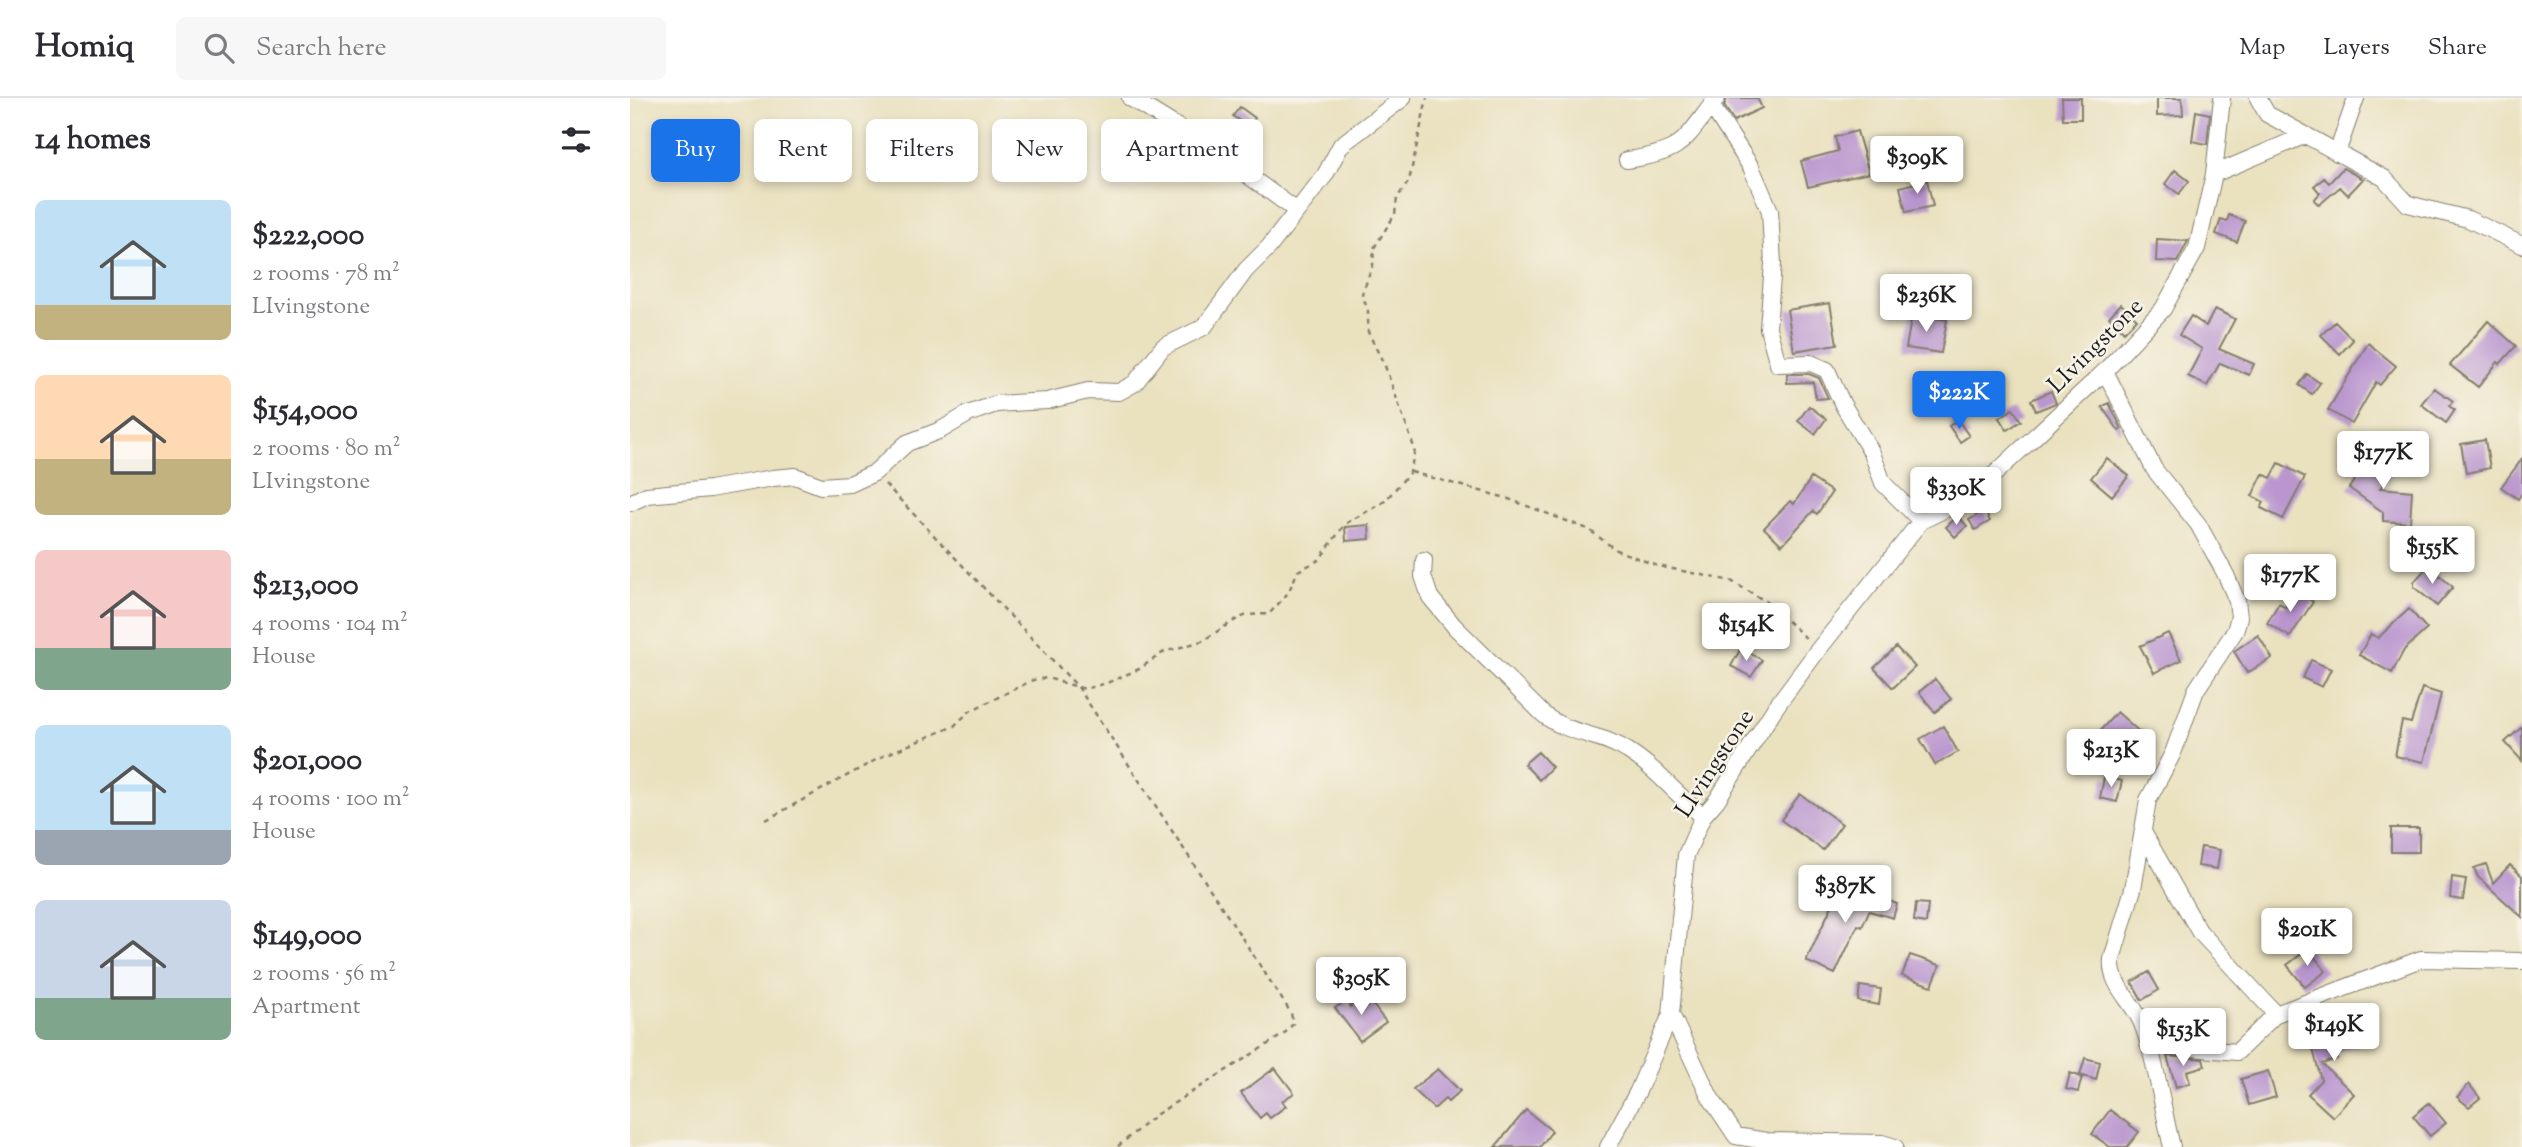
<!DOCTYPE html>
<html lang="en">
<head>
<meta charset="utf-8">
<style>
	body { margin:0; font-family:"Sorts Mill Goudy",serif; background:#f7f7f7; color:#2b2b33; height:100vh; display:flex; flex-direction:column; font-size:26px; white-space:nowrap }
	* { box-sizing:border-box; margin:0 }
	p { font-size:23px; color:#7c7c81 }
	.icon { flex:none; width:38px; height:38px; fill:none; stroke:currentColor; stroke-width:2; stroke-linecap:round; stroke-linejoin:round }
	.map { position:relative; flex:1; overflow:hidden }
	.side { display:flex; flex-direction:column; background:#fff; width:630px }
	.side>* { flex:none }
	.guide { position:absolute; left:21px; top:21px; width:665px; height:63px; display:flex; gap:14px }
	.price { position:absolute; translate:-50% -60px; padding:0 16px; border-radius:7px; background:#fff; color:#222; font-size:23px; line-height:46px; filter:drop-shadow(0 2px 4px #0008) }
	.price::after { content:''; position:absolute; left:50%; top:42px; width:21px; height:16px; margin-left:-10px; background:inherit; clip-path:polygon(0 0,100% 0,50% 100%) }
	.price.on { background:#1a73e8; color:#fff }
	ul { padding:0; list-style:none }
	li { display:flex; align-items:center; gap:21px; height:175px; padding:0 35px }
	li span { display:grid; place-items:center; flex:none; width:196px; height:140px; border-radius:10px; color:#555 }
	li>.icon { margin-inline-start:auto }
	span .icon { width:84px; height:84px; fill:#fffc; stroke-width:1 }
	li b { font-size:30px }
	h2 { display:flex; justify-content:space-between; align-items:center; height:84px; padding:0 35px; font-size:30px }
	.tag { padding:0 24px; border-radius:10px; background:#fff; box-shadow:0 4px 10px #0003; font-size:24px; line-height:63px }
	.tag.on { background:#1a73e8; color:#fff }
	header { display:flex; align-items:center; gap:42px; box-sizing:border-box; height:98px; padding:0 35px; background:#fff; border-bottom:2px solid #e1e1e2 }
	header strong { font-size:33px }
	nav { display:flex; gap:38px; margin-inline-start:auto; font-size:24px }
	.search { width:490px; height:63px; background:#f7f7f7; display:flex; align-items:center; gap:18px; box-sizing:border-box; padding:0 24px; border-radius:10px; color:#7c7c81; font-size:26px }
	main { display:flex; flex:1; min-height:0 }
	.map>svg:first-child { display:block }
	.building { fill:#ba96cf }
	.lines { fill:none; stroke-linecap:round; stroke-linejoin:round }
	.street-casing { stroke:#837e6e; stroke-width:18 }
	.path { stroke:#837e6e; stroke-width:2.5; stroke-dasharray:5 5; stroke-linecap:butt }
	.street { stroke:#fff; stroke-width:16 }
	.labels { text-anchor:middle; stroke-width:5; stroke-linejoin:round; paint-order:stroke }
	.street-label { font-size:24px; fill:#1c1c1c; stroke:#f7f3e8 }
</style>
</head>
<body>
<header>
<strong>Homiq</strong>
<div class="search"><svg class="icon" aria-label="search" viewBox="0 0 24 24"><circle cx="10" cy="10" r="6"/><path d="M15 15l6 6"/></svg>Search here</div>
<nav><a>Map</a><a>Layers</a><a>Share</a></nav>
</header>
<main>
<section class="side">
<h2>14 homes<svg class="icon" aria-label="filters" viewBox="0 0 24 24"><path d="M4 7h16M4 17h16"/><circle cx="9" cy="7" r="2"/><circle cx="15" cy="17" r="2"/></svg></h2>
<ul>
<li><span style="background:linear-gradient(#bfe0f5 75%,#c2b280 0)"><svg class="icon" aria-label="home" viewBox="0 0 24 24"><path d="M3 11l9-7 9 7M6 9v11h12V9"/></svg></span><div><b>$222,000</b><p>2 rooms · 78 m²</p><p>LIvingstone</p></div></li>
<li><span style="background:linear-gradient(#ffd9b3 60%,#c2b280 0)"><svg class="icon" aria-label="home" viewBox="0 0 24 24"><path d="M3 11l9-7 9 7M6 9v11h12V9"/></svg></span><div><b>$154,000</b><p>2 rooms · 80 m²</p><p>LIvingstone</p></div></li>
<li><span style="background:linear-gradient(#f6c9c9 70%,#7fa58c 0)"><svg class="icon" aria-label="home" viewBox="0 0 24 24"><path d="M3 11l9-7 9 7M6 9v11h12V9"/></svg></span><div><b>$213,000</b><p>4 rooms · 104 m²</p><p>House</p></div></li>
<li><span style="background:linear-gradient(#bfe0f5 75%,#9aa5b1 0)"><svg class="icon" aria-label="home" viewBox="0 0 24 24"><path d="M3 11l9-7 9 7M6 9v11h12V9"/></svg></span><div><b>$201,000</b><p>4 rooms · 100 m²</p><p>House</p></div></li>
<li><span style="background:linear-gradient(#c9d6e8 70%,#7fa58c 0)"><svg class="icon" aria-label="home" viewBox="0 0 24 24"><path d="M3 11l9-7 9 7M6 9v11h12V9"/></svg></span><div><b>$149,000</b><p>2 rooms · 56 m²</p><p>Apartment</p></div></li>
</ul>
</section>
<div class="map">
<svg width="1892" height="1049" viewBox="0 0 1892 1049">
	<rect width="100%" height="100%" fill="#f7f3e8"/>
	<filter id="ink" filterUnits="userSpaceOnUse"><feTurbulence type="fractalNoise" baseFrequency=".0143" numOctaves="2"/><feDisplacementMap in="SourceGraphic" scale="14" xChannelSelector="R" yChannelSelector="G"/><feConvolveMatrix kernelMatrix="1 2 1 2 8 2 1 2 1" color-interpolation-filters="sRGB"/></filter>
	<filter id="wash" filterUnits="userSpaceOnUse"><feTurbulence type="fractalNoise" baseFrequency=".00686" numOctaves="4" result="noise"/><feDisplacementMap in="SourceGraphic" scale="28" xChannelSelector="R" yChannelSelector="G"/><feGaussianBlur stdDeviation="1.57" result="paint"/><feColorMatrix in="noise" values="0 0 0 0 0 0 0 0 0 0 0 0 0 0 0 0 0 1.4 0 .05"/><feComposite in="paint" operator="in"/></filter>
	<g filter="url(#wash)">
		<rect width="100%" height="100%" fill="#eae1bf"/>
		<g id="blocks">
			<!-- building -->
			<path class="building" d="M1097 0H1127L1132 10 1104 23 1094 8Z
				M1432 0H1451V21H1433Z
				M1527 0H1552L1553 17 1527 18Z
				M610 9 625 20 618 29 603 18Z
				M1566 13 1580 16 1577 46 1562 43Z
				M1227 33 1239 75 1178 89 1171 63 1208 53 1205 39Z
				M1713 70 1733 81 1718 97 1710 89 1689 107 1684 102 1690 95 1684 88 1694 80 1699 85Z
				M1545 72 1559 83 1549 96 1535 86Z
				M1297 82 1303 108 1276 114 1270 89Z
				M1599 117 1615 123 1607 144 1586 136 1591 121 1597 123Z
				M1527 141 1558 143 1547 164 1526 163Z
				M1200 205 1207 246 1164 253 1157 212Z
				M1491 206 1507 221 1494 234 1479 219Z
				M1585 211 1605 221 1589 251 1624 266 1619 277 1590 265 1577 288 1558 278 1572 251 1549 237 1561 218 1576 228Z
				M1282 216 1317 222 1311 255 1276 250Z
				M1858 223 1886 248 1870 266 1868 264 1848 289 1820 267Z
				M1705 224 1723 242 1710 256 1691 237Z
				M1738 245 1766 268 1750 287 1746 284 1722 326 1698 312Z
				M1157 276H1179L1189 280 1198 300 1186 301 1183 284 1157 285Z
				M1677 276 1690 285 1682 296 1669 287Z
				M1804 290 1823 303 1819 308 1825 312 1816 325 1791 306Z
				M1421 293 1426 305 1406 313 1401 302Z
				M1479 305 1492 331 1489 333 1472 309Z
				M1179 308 1196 321 1185 336 1168 323Z
				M1383 311 1391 323 1377 332 1369 320Z
				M1328 322 1339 338 1330 344 1319 328Z
				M1855 342 1860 370 1836 375 1831 346Z
				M1744 354 1766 368 1750 390 1782 393 1780 425 1753 423V414L1719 390Z
				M1477 360 1499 378 1482 398 1461 380Z
				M1892 361V395L1888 401 1871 389Z
				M1649 365 1675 379 1653 421 1631 410 1634 404 1622 398 1633 376 1641 380Z
				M1181 380 1202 394 1187 416 1183 413 1152 447 1134 430 1160 403 1164 406Z
				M1354 413 1360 423 1345 432 1339 422Z
				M1328 418 1337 428 1325 439 1316 429Z
				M739 427 740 441 716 443 715 429Z
				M1798 468 1823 489 1807 508 1784 489V484Z
				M1668 492 1683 504 1660 539 1637 525 1649 505 1655 509Z
				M1779 511 1797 531 1774 552 1762 575 1729 557 1741 536 1748 540Z
				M1538 535 1551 562 1524 575 1510 548Z
				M1628 537 1642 560 1617 575 1604 553Z
				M1266 549 1285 569 1263 590 1244 570Z
				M1111 550 1132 562 1121 579 1101 568Z
				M1681 562 1701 571 1692 589 1673 580Z
				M1305 581 1321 601 1305 614 1289 594Z
				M1792 590 1811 596 1794 664 1765 658 1772 623 1781 625Z
				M1487 614 1512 636 1482 668 1458 646Z
				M1313 628 1328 654 1305 667 1290 641Z
				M1892 629V663L1875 644Z
				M908 654 922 669 909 682 894 666Z
				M1474 679 1492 683 1487 704 1470 700Z
				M1170 696 1212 726 1193 752 1151 722Z
				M1761 730H1789V754H1761Z
				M1571 749 1590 752 1587 771 1568 768Z
				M1856 766 1863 785 1880 767 1892 778V819L1848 779 1844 770Z
				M1822 779 1836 781 1833 802 1820 800Z
				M1213 784 1267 806 1263 820 1239 813 1232 829 1228 827 1205 876 1176 863Z
				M1286 805 1298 806 1296 825 1284 823Z
				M1678 851 1696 873 1675 889 1657 867Z
				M1280 857 1310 867 1302 888 1272 878Z
				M1519 874 1529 892 1512 902 1502 884Z
				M1230 888 1251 891 1249 907 1228 903Z
				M735 897 756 924 730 943 705 910 716 903 720 909Z
				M1728 919 1736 945 1705 954 1707 961 1692 966 1724 996 1703 1019 1678 996 1691 982 1679 936Z
				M1537 958 1573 961 1575 968 1557 973 1560 985 1546 989Z
				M1455 960 1470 964 1466 982 1450 977Z
				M645 970 664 995 652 1003 656 1008 640 1020 636 1015 630 1020 611 995Z
				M808 971 830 993 818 1004 815 1001 804 1011 783 991Z
				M1638 973 1646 999 1619 1007 1611 981Z
				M1440 975 1452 979 1448 994 1436 991Z
				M1839 986 1850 1000 1839 1009 1827 999Z
				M1799 1005 1816 1025 1800 1038 1783 1018Z
				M896 1012 922 1033 910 1049H865Z
				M1480 1012 1509 1034 1497 1049H1480L1462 1036Z"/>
		</g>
	</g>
	<g filter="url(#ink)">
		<use href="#blocks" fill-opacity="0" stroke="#837e6e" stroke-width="2"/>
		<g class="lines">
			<defs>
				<path id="street" d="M500 0 569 42 667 113
					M1628 0 1637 16 1754 80 1778 106 1838 121 1892 147
					M1081 7 1121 69 1140 113 1143 166 1138 230 1148 266 1181 265 1197 272 1213 307 1242 355 1253 385 1291 423
					M1707 55 1726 0
					M997 62C1055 54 1053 43 1087 0
					M1584 76 1676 37
					M1475 273 1524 371 1568 426 1596 477 1607 503 1609 519 1605 533 1566 592 1543 655 1518 702 1503 791 1482 861C1479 888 1504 903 1513 928 1527 966 1532 1009 1542 1049
					M0 405 17 397 80 391 143 380 165 378 191 388 220 386 244 375 277 345 311 332 338 316 366 306 417 303 458 293 489 294 505 285 533 249 574 229 616 172 639 149 695 77 711 47 773 0
					M794 462 793 478 800 499 825 529 913 616C938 637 971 635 998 653 1026 670 1047 698 1073 718
					M1513 734 1569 833 1646 916
					M1041 916 1080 999 1106 1038 1136 1043 1252 1045 1265 1049
					M1518 946 1607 954 1646 916 1791 861 1892 863
					M978 1049 1008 993 1041 916 1056 757 1073 718 1087 702 1145 610 1188 552 1291 423 1340 399 1475 273 1533 211 1567 150 1584 76 1592 0"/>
			</defs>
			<!-- street casing -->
			<use href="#street" class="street-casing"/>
			<!-- path -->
			<path class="path" d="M781 374 876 400 958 431 986 452 1028 468 1101 483 1137 504 1178 542
				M255 386 448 589 661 915 663 926 654 936 527 1016 487 1049
				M136 722 253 658 324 628 340 613 403 582 417 580 455 591 477 585 509 571 534 554 572 543 607 521 617 517 639 516 658 495 668 473 689 462 715 426 755 403 780 374 785 352 755 268 738 234V213L732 196 743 167 744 150 765 116 767 100 779 83 797 0"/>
			<!-- street -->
			<use href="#street" class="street"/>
		</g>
	</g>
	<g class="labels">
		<!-- street labels -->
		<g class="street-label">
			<text transform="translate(1465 247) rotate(-45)" y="8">LIvingstone</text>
			<text transform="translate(1084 665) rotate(-57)" y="8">LIvingstone</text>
		</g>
	</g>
</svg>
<b class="price" style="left:1287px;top:98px">$309K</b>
<b class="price" style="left:1296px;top:236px">$236K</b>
<b class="price on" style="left:1329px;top:333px">$222K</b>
<b class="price" style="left:1753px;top:393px">$177K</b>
<b class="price" style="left:1326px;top:429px">$330K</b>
<b class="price" style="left:1802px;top:488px">$155K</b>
<b class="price" style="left:1660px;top:516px">$177K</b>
<b class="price" style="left:1116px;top:565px">$154K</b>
<b class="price" style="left:1481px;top:691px">$213K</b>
<b class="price" style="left:1215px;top:827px">$387K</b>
<b class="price" style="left:1677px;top:870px">$201K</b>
<b class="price" style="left:731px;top:919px">$305K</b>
<b class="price" style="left:1704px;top:965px">$149K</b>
<b class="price" style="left:1553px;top:970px">$153K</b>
<div class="guide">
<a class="tag on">Buy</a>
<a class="tag">Rent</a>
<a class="tag">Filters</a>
<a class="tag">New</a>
<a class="tag">Apartment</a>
</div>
</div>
</main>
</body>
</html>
